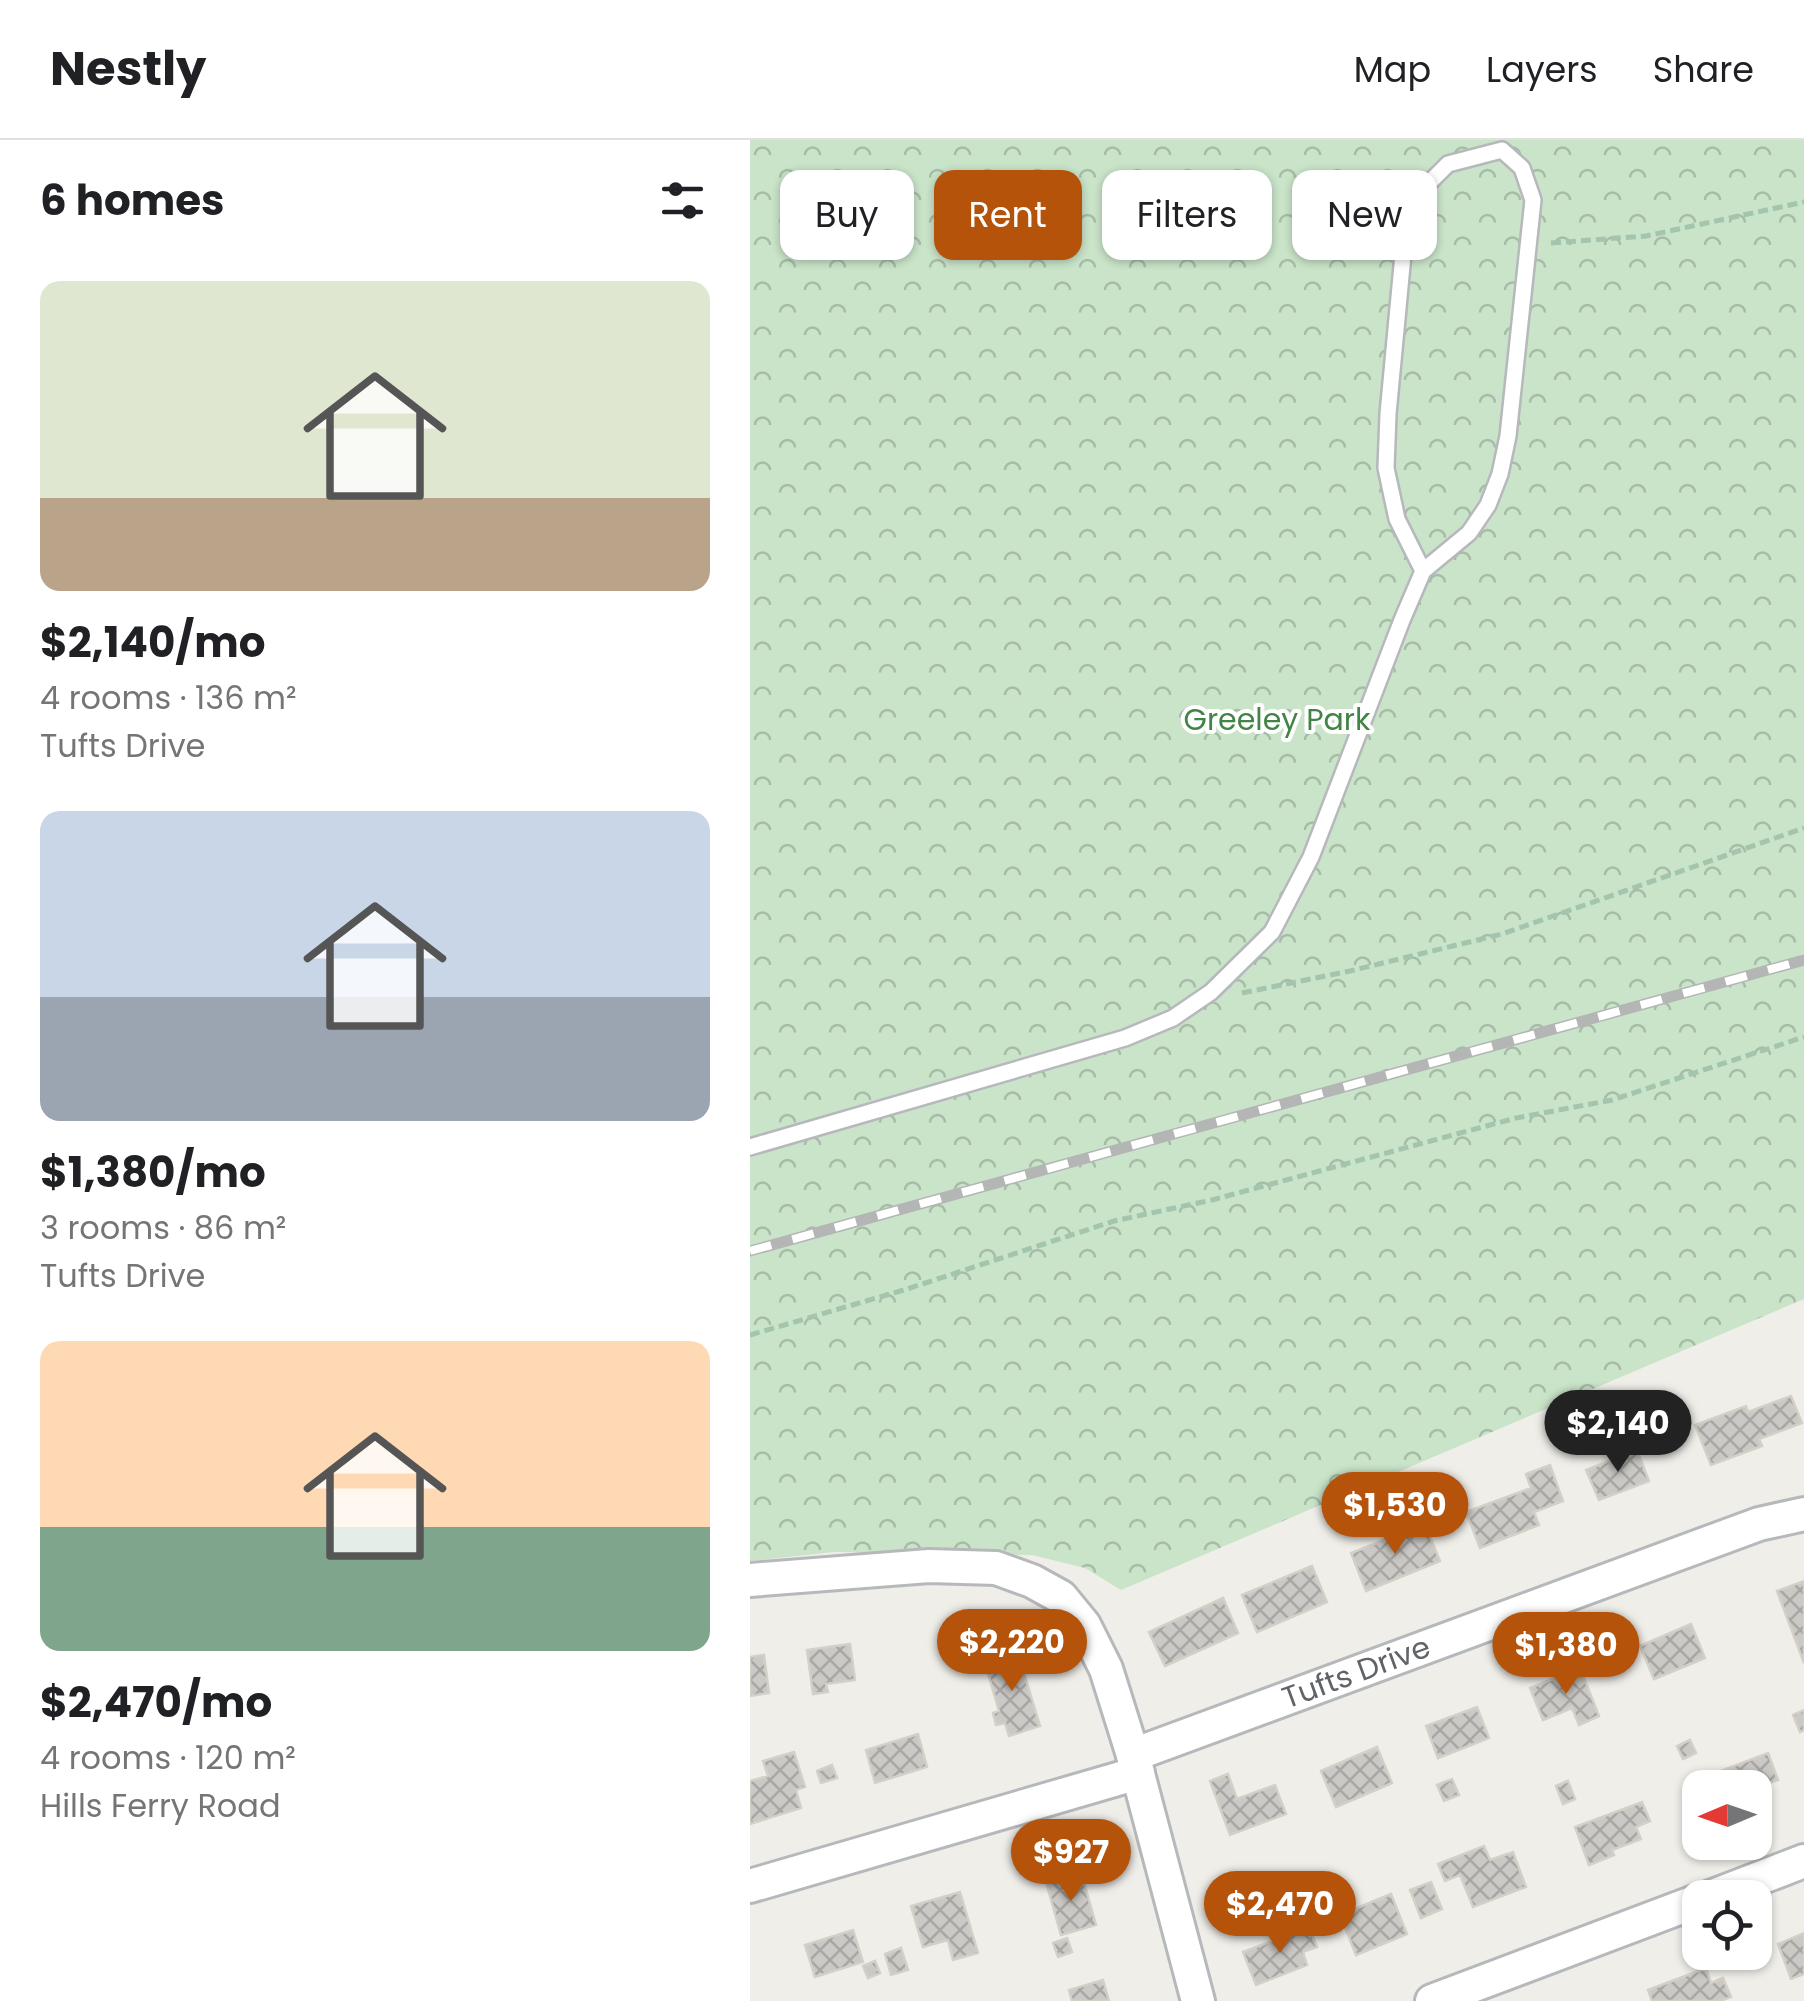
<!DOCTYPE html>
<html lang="en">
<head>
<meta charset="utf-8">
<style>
	body { margin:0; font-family:Poppins,sans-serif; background:#f6f6f6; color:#202124; height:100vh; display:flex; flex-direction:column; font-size:38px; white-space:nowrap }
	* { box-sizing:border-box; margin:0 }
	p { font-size:32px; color:#757577 }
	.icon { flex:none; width:55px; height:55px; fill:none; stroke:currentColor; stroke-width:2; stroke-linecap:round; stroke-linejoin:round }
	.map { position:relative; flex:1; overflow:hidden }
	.side { display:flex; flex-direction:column; background:#fff; width:750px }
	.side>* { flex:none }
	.top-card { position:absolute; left:30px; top:30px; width:872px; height:90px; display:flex; gap:20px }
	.needle { width:65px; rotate:268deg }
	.buttons { position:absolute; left:932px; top:1630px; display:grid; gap:20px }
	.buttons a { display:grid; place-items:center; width:90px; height:90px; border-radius:20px; background:#fff; box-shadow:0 2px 8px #0004; font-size:50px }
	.price { position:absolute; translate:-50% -85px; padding:0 22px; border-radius:35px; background:#b45309; color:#fff; font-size:32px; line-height:65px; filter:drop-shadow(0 2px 5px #0008) }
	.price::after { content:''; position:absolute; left:50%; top:60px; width:30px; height:22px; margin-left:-15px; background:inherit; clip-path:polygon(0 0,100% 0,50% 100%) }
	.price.on { background:#222; color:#fff }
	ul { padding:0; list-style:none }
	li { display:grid; align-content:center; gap:20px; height:530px; padding:0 40px }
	li span { display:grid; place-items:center; height:310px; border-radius:20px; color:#555 }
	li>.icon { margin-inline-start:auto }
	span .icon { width:180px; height:180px; fill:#fffc; stroke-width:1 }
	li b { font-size:42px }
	h2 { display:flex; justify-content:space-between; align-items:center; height:120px; padding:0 40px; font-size:42px }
	.pill { padding:0 35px; border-radius:20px; background:#fff; box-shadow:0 2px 8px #0004; font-size:35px; line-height:90px }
	.pill.on { background:#b45309; color:#fff }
	header { display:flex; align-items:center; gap:60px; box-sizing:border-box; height:140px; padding:0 50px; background:#fff; border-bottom:2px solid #e0e0e0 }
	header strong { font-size:48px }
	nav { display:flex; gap:55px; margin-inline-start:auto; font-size:35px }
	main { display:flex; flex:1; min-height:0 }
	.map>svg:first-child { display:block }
	.park { fill:url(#park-crowns) }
	.building { fill:url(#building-cross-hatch); stroke:#d4d0c8; stroke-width:2.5 }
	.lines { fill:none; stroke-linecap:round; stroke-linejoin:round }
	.service-casing { stroke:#b6b8bb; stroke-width:20 }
	.minor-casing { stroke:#b6b8bb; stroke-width:38 }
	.path { stroke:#a3c4ad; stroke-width:5; stroke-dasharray:10 5; stroke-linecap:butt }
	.service { stroke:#fff; stroke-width:15 }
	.minor { stroke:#fff; stroke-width:32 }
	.rail-casing { stroke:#b4b5b5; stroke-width:11 }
	.rail { stroke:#fff; stroke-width:8; stroke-dasharray:22; stroke-linecap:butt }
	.labels { text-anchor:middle; stroke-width:8; stroke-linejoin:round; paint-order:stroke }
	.park-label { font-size:30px; fill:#428446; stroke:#fff }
	.street-label { font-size:30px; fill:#606367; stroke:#fff }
</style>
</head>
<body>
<header>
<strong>Nestly</strong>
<nav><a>Map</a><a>Layers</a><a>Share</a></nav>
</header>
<main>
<section class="side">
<h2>6 homes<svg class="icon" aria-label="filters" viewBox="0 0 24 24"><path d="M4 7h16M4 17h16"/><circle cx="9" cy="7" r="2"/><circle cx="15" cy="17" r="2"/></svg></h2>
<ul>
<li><span style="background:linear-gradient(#dfe7d0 70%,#b9a48a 0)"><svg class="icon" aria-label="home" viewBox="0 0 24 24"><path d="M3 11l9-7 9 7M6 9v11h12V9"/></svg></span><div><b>$2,140/mo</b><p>4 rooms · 136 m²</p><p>Tufts Drive</p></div></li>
<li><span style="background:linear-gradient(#c9d6e8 60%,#9aa5b1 0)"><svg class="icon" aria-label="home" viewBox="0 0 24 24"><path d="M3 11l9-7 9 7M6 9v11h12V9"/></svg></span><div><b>$1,380/mo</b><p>3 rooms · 86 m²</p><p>Tufts Drive</p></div></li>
<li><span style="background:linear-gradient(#ffd9b3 60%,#7fa58c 0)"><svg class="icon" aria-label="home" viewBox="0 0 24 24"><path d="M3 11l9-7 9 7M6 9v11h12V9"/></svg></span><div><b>$2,470/mo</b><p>4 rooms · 120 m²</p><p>Hills Ferry Road</p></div></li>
</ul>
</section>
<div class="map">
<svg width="1054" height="1861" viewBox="0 0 1054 1861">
	<defs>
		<pattern id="park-crowns" width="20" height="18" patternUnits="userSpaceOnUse" patternTransform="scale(2.5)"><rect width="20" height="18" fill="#c9e4c9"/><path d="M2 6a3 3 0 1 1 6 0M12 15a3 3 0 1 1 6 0" fill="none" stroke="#a7bca7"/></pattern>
		<pattern id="building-cross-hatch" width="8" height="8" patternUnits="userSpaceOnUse" patternTransform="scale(2.5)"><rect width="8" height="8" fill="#cbc9c5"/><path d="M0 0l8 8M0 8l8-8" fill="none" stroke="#a8a7a4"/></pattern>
	</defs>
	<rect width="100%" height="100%" fill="#f0eee9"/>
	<!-- park -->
	<path class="park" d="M0 0H1054V1159L371 1450 335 1428 282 1415 84 1412 0 1421Z"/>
	<!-- building -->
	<path class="building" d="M1041 1256 1052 1283 1009 1299 1012 1306 961 1325 945 1285 996 1266 998 1272Z
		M887 1310 899 1341 849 1360 836 1330Z
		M800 1325 813 1361 784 1372 789 1385 730 1408 716 1372 781 1348 776 1334Z
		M675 1384 690 1421 616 1451 601 1413Z
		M562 1426 577 1462 507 1492 492 1455Z
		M1054 1441V1523L1027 1451Z
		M473 1458 488 1493 415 1526 399 1492Z
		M941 1484 955 1518 904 1539 890 1506Z
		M100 1504 105 1540 76 1544 78 1552 63 1554 57 1510Z
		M267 1510 290 1586 259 1596 255 1583 246 1585 243 1573 249 1571 234 1520Z
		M14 1515 19 1553 0 1556V1517Z
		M830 1528 849 1576 829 1585 822 1568 793 1580 780 1548Z
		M727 1567 739 1598 688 1618 676 1586Z
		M1054 1570V1590L1050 1592 1043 1575Z
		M168 1594 177 1627 125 1643 116 1610Z
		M940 1600 946 1613 933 1619 927 1606Z
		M627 1607 642 1643 586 1667 571 1631Z
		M44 1612 55 1647 46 1650 51 1668 0 1684V1641L18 1636 13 1621Z
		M1018 1613 1028 1640 1005 1648H950V1679L936 1644Z
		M82 1625 87 1638 71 1643 67 1631Z
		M478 1634 487 1659 525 1645 536 1674 480 1695 460 1641Z
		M702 1639 709 1655 694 1661 687 1645Z
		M818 1641 825 1659 813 1664 806 1646Z
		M892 1662 900 1681 886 1687 891 1699 862 1710 864 1715 839 1725 825 1687Z
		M734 1706 740 1720 763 1712 776 1747 723 1767 710 1735 695 1741 688 1724Z
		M331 1732 346 1785 311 1795 296 1742Z
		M681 1742 692 1769 671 1778 660 1750Z
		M210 1752 228 1813 203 1820 198 1800 173 1807 161 1766Z
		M641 1754 657 1794 606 1815 590 1775Z
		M559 1787 567 1807 553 1812 557 1825 506 1845 493 1812Z
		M103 1790 113 1822 65 1837 55 1805Z
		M1054 1793V1834L1041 1839 1028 1804Z
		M317 1798 322 1812 308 1817 303 1803Z
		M151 1808 158 1830 141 1835 135 1814Z
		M125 1821 130 1833 118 1838 113 1826Z
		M956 1828 961 1843 973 1838 981 1857 970 1861H902L898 1850Z
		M353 1840 359 1861H322L319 1850Z"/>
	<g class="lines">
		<defs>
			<path id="service" d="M0 1007 375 898 423 878 461 852 522 792 561 717 652 480 673 431 719 393 738 365 750 334 758 296 783 60 772 28 752 10 698 24 670 52 656 83 638 274 636 328 647 379 673 431"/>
			<g id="minor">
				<path d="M0 1440 179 1426 246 1428 282 1441 311 1457 334 1485 356 1529 383 1615 448 1861"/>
				<path id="s1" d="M383 1615 1009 1384 1054 1374"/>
				<path d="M0 1746 388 1633"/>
				<path d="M958 1758 1054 1721"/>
				<path d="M682 1861 950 1760"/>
			</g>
		</defs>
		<!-- service casing -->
		<use href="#service" class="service-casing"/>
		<!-- minor casing -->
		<use href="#minor" class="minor-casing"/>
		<!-- path -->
		<path class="path" d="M801 103 896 96 1054 62
			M492 853 600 831 752 794 1054 688
			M0 1195 157 1149 364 1081 462 1060 766 978 862 960 1054 897"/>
		<!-- service -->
		<use href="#service" class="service"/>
		<!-- minor -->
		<use href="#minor" class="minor"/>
		<defs>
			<path id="rail" d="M0 1111 1054 820"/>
		</defs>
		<!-- rail casing -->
		<use href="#rail" class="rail-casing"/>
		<!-- rail -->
		<use href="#rail" class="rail"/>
	</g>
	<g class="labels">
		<!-- park labels -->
		<g class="park-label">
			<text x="527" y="590">Greeley Park</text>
		</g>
		<!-- street labels -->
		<g class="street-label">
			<text dy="10" stroke="none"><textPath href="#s1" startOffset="238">Tufts Drive</textPath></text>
		</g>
	</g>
</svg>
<div class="buttons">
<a><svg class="needle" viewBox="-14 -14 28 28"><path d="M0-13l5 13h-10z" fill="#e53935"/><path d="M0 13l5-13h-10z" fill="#757577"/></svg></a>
<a><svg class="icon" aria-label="locate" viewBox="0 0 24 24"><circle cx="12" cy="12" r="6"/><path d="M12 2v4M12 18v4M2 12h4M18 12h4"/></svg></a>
</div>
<b class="price on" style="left:868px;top:1335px">$2,140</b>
<b class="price" style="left:645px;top:1417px">$1,530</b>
<b class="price" style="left:262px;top:1554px">$2,220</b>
<b class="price" style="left:816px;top:1557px">$1,380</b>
<b class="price" style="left:321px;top:1764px">$927</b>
<b class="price" style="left:530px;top:1816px">$2,470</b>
<div class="top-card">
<a class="pill">Buy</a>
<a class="pill on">Rent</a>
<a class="pill">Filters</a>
<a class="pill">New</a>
</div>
</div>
</main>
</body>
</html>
